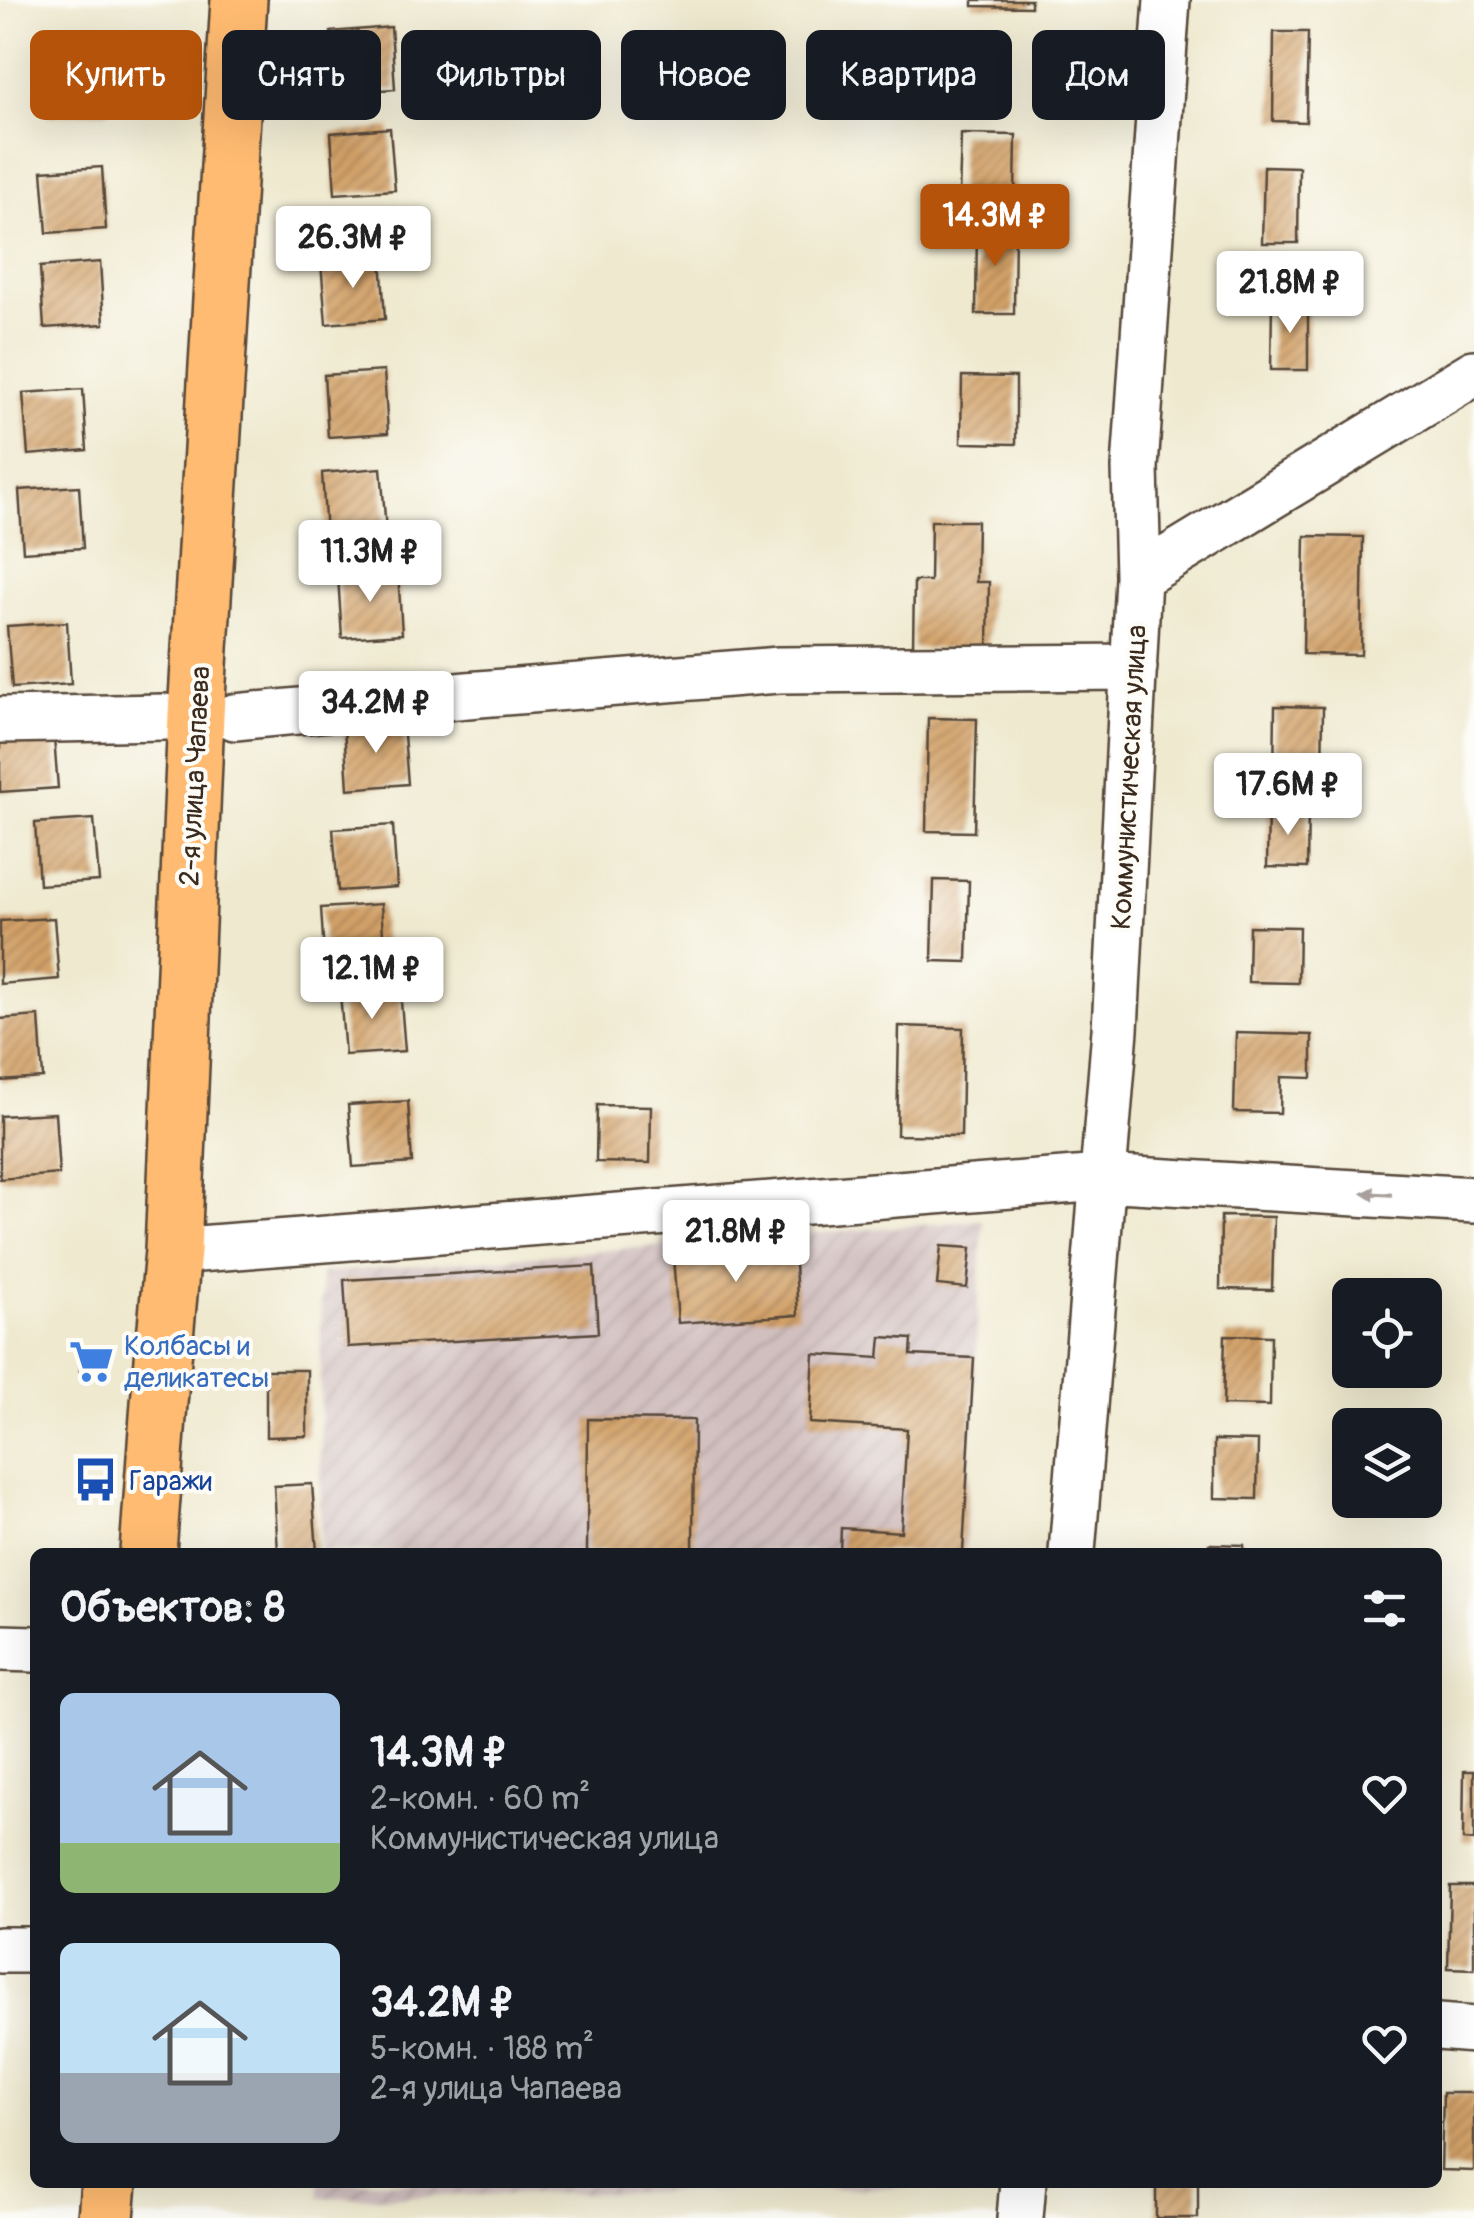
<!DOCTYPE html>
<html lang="ru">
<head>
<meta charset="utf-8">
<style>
	body { margin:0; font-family:Pangolin,sans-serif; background:#242831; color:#f1f3f6; height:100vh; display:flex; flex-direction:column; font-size:38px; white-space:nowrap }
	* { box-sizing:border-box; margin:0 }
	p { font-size:32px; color:#9ea1a6 }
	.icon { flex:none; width:55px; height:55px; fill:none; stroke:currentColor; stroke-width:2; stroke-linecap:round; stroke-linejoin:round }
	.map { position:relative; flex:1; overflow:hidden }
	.details { position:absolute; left:30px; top:1548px; width:1412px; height:640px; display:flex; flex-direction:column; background:#171b24; border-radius:15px; box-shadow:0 10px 40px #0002 }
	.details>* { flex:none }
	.banner { position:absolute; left:30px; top:30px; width:1415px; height:90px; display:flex; gap:20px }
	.tools { position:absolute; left:1332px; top:1278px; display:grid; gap:20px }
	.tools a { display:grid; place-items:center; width:110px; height:110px; border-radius:15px; background:#171b24; box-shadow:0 10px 40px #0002; font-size:50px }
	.price { position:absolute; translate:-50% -85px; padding:0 22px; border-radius:10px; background:#fff; color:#222; font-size:32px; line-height:65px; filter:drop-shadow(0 2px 5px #0008) }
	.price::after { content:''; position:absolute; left:50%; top:60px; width:30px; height:22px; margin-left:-15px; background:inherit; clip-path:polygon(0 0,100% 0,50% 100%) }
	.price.current { background:#b45309; color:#fff }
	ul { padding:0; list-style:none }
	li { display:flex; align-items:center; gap:30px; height:250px; padding:0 30px }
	li span { display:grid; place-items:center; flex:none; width:280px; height:200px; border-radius:15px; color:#555 }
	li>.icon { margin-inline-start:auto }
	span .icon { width:120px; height:120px; fill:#fffc; stroke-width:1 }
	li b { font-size:42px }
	h2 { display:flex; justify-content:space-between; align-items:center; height:120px; padding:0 30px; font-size:42px }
	.chip { padding:0 35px; border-radius:15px; background:#171b24; box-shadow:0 10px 40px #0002; font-size:35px; line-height:90px }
	.chip.current { background:#b45309; color:#fff }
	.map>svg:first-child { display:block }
	.industrial { fill:url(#industrial-furrows) }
	.building { fill:url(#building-hatch) }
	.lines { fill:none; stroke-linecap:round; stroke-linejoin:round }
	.minor-casing { stroke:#564739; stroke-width:50 }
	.major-casing { stroke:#564739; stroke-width:60 }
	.minor { stroke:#fff; stroke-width:45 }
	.major { stroke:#ffbb71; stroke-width:55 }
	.oneway { fill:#a79f9a }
	.labels { text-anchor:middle; stroke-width:8; stroke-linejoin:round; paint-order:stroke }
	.street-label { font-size:28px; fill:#3b2a1e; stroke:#fdfcf7 }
	.shop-label { font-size:28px; fill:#366cbe; stroke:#fdfcf7; text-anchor:start }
	.transit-label { font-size:28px; fill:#164399; stroke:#fdfcf7; text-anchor:start }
</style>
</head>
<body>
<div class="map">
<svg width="1474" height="2218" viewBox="0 0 1474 2218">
	<defs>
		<pattern id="industrial-furrows" width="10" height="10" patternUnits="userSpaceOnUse" patternTransform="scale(2.5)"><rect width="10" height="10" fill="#d1bfbf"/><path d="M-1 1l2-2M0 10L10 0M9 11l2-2" fill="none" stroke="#b4a4a4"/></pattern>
		<pattern id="building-hatch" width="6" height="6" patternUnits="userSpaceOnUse" patternTransform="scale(2.5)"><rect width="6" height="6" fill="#d2a168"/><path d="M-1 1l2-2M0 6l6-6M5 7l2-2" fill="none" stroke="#ac8355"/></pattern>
	</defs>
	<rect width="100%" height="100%" fill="#fdfcf7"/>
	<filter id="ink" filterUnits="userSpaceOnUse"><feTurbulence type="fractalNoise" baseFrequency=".01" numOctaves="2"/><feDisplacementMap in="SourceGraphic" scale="20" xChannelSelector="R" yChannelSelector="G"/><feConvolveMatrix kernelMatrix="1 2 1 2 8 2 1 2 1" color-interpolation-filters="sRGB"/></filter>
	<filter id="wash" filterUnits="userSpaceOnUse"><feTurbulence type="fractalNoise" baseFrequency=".0048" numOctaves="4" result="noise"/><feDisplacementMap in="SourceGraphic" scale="40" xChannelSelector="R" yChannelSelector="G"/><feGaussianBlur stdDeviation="2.25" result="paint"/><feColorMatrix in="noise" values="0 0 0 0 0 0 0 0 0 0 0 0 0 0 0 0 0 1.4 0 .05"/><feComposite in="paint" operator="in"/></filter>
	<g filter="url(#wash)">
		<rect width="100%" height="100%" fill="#efe9cf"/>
		<!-- industrial -->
		<path class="industrial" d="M983 1220 965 1552H320L321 1273Z
			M319 2182H933V2187L319 2198Z"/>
		<g id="blocks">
			<!-- building -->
			<path class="building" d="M973 0H1031V7L973 6Z
				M391 27 395 89 335 93 331 32Z
				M1274 32H1308L1306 122 1273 121Z
				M105 50 109 111 49 116 45 54Z
				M390 128 395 190 335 194 331 133Z
				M961 134 1016 135 1015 196 959 195Z
				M1264 166 1299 167 1298 243H1262Z
				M102 167 106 229 47 233 42 171Z
				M977 223 1015 224 1014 314H976Z
				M381 258 385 319 326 324 321 262Z
				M100 262 104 324 44 328 40 267Z
				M1272 302 1308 303V370H1271Z
				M384 371 388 433 328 437 324 375Z
				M962 376 1016 377V444L961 443Z
				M83 389 87 450 28 455 23 393Z
				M381 468 386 530 326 534 322 473Z
				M79 486 83 548 23 552 19 490Z
				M931 521H977L976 582H989L988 650 913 648 914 581H930Z
				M1305 536 1363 537 1361 655 1303 654Z
				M398 572 402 634 342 638 338 576Z
				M67 622 71 684 12 688 7 626Z
				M1275 706 1323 707 1322 780H1274Z
				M928 718 977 719 974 832 926 831Z
				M403 723 408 784 348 789 344 727Z
				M53 726 58 788 0 792V730Z
				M1268 807 1308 808 1307 868 1267 867Z
				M94 819 99 881 39 885 35 823Z
				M393 825 397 887 338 891 333 829Z
				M934 880 969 881 967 962 932 961Z
				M381 904 385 965 325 970 321 908Z
				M54 918 59 979 0 984V921Z
				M1249 926 1299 927 1298 983 1248 982Z
				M400 989 405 1051 345 1055 340 993Z
				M39 1016 43 1078 0 1081V1019Z
				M899 1026 963 1028 961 1136 897 1135Z
				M1236 1033 1312 1035V1078L1281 1077 1280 1113 1234 1112Z
				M408 1101 412 1163 353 1167 348 1105Z
				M597 1105 651 1106 650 1163 596 1162Z
				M55 1113 59 1174 0 1179V1116Z
				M1221 1216 1274 1217 1272 1290 1220 1289Z
				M941 1246 971 1248 967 1288 937 1285Z
				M794 1248 798 1315 678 1323 673 1256Z
				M594 1266 598 1333 348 1347 344 1280Z
				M1225 1335 1271 1336 1270 1406 1223 1405Z
				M881 1337 912 1339 911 1355 974 1358 963 1552H840L841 1528 901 1532 907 1429 810 1423 814 1354 879 1358Z
				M80 1350 102 1351 101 1373 80 1372Z
				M266 1370H307V1436L266 1437Z
				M588 1419 694 1420 693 1552H587Z
				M1214 1440 1258 1441 1257 1499 1214 1498Z
				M312 1484 317 1552H278L274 1486Z
				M1209 1544 1244 1545V1552H1209Z
				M1464 1771H1474V1841L1463 1840Z
				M1450 1886H1474V1969L1448 1968Z
				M1443 2093H1474V2171L1441 2170Z
				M1156 2182H1198V2218H1156Z"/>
		</g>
	</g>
	<g filter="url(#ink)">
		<use href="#blocks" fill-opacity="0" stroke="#564739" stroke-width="2.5"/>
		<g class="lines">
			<defs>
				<path id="minor" d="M1138 577 1474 373
					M235 717 467 695 779 670 1134 667
					M0 720 165 717
					M173 1251 1101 1178 1474 1200
					M1072 1552 1115 1030 1138 577 1135 468 1167 0
					M0 1648 35 1649
					M0 1950H35
					M1438 2027 1474 2030
					M1020 2218 1023 2182"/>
				<path id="major" d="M148 1552 159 1403 173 1251 196 715 239 0
					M106 2218 109 2182"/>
			</defs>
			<!-- minor casing -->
			<use href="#minor" class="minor-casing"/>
			<!-- major casing -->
			<use href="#major" class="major-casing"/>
			<!-- minor -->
			<use href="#minor" class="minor"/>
			<!-- major -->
			<use href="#major" class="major"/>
		</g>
		<!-- one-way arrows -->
		<defs><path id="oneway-solid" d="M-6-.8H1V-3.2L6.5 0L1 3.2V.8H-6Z" transform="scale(2.5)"/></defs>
		<use class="oneway" href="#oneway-solid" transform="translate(1377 1194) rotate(-177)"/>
	</g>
	<!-- icons -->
	<defs>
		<symbol id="supermarket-bare" viewBox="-9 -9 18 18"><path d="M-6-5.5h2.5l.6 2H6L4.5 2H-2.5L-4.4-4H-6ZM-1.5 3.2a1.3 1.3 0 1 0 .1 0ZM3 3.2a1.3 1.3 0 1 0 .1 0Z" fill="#3f7fe0" stroke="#fdfcf7" stroke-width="2.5" paint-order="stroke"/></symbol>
		<symbol id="bus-bare" viewBox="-9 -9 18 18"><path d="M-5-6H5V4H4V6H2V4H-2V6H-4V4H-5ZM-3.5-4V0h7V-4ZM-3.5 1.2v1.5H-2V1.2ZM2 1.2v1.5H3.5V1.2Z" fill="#1a4fb4" stroke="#fdfcf7" stroke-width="2.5" paint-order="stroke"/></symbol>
	</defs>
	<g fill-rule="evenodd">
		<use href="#supermarket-bare" x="60" y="1330" width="63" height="63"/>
		<use href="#bus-bare" x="64" y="1448" width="63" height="63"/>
	</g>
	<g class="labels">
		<!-- street labels -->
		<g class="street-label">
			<text transform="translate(194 776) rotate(-87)" y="10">2-я улица Чапаева</text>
			<text transform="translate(1128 777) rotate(-87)" y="10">Коммунистическая улица</text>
		</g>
		<!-- shop labels -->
		<g class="shop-label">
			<text x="124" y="1355">Колбасы и<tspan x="124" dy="32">деликатесы</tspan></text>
		</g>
		<!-- transit labels -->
		<g class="transit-label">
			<text x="129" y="1490">Гаражи</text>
		</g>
	</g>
</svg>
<div class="tools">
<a><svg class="icon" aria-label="locate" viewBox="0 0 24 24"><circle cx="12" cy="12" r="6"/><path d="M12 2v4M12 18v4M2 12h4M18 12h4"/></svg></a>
<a><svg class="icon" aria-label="layers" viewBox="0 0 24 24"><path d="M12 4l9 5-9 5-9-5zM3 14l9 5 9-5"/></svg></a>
</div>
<b class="price current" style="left:995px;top:269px">14.3M ₽</b>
<b class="price" style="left:353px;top:291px">26.3M ₽</b>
<b class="price" style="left:1290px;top:336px">21.8M ₽</b>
<b class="price" style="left:370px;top:605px">11.3M ₽</b>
<b class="price" style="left:376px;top:756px">34.2M ₽</b>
<b class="price" style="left:1288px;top:838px">17.6M ₽</b>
<b class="price" style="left:372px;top:1022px">12.1M ₽</b>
<b class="price" style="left:736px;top:1285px">21.8M ₽</b>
<div class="banner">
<a class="chip current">Купить</a>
<a class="chip">Снять</a>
<a class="chip">Фильтры</a>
<a class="chip">Новое</a>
<a class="chip">Квартира</a>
<a class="chip">Дом</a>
</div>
<section class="details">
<h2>Объектов: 8<svg class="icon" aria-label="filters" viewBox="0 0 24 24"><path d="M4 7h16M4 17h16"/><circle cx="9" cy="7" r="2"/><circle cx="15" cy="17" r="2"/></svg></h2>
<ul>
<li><span style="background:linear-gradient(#a9c7e8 75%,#8fb573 0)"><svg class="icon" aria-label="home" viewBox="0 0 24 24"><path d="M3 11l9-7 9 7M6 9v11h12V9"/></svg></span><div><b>14.3M ₽</b><p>2-комн. · 60 m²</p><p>Коммунистическая улица</p></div><svg class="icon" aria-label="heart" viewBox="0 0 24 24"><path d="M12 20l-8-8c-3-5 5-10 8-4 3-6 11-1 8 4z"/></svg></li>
<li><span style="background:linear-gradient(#bfe0f5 65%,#9aa5b1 0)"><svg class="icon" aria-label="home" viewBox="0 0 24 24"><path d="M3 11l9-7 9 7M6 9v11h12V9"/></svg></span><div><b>34.2M ₽</b><p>5-комн. · 188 m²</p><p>2-я улица Чапаева</p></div><svg class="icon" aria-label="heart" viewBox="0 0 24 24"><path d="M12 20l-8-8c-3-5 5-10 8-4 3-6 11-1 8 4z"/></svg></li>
</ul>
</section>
</div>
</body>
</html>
